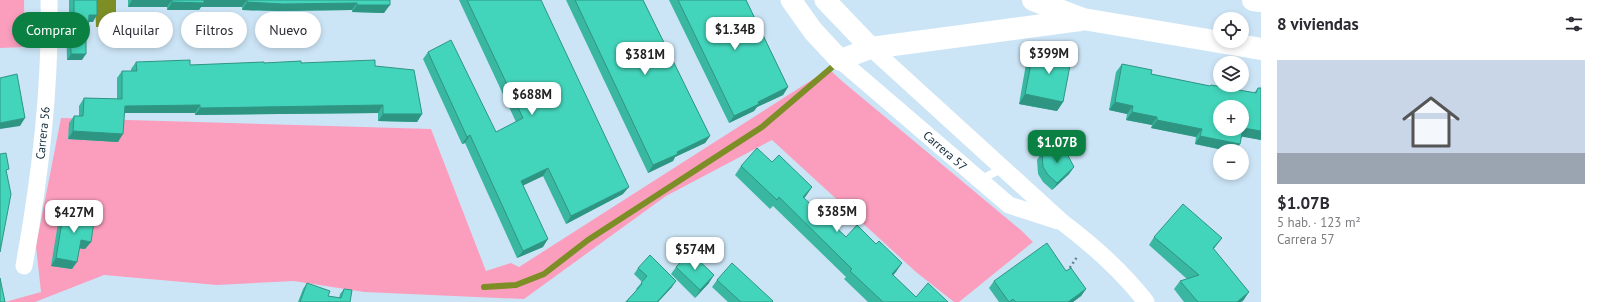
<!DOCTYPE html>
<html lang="es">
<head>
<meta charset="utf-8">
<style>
	body { margin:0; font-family:"PT Sans",sans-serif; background:#f2f2f3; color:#2b2b33; height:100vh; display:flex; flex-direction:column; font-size:15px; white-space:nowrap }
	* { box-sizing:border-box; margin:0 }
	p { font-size:13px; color:#7c7c81 }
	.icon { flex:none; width:22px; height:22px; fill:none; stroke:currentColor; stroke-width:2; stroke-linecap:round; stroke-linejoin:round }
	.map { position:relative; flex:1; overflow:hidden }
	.panel { display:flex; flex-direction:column; background:#fff; width:340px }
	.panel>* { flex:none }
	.guide { position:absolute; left:12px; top:12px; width:380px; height:36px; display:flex; gap:8px }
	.fabs { position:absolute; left:1213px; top:12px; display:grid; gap:8px }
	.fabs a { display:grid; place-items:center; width:36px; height:36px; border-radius:50%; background:#fff; box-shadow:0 2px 6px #0003; font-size:20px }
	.price { position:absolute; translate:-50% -34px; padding:0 9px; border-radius:8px; background:#fff; color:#222; font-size:13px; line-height:26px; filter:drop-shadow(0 1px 2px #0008) }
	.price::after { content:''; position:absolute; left:50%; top:24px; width:12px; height:9px; margin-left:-6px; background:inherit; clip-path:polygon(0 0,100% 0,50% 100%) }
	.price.selected { background:#0b8043; color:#fff }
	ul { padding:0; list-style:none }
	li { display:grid; align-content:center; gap:8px; height:212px; padding:0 16px }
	li span { display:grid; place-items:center; height:124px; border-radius:0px; color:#555 }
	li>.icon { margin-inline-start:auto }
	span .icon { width:72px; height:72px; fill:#fffc; stroke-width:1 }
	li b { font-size:17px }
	h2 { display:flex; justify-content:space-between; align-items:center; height:48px; padding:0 16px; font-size:17px }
	.chip { padding:0 14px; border-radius:18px; background:#fff; box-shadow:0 2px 6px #0003; font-size:14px; line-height:36px }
	.chip.selected { background:#0b8043; color:#fff }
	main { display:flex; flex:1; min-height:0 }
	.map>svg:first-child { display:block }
	.green { fill:#fb9ebd }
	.water { fill:#7d8e26 }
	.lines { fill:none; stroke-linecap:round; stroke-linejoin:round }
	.stream { stroke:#7d8e26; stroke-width:6 }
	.path { stroke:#688192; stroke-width:2.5; stroke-dasharray:2 3; stroke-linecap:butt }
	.service { stroke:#fff; stroke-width:8 }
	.minor { stroke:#fff; stroke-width:17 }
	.tertiary { stroke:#fff; stroke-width:21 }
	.trunk { stroke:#fff; stroke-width:22 }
	.wall { fill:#3ab7a1 }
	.shaded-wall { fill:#2f9583 }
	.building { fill:#43d5bb; stroke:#2f9583; fill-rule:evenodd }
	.labels { text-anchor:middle; stroke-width:3.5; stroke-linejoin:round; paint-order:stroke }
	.street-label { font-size:12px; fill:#0d2737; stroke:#fff }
</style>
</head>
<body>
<main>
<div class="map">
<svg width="1261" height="302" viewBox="0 0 1261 302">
	<rect width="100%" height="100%" fill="#cce5f6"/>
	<!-- green -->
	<path class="green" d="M0 0H24L25 47 0 48Z
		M829 69 842 81 1022 231 1033 242 959 302H954L916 272 772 140 666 196 524 299 364 292 294 281 217 285 104 275 35 302H5L41 292 36 246 61 118 431 129 486 271 511 263 519 267Z"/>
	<!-- water -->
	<path class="water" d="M95 0H116V27H96Z"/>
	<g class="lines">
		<!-- stream -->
		<path class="stream" d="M484 287 516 285 544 274 588 240 762 127 837 63"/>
		<!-- path -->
		<path class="path" d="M1067 272 1077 257"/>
		<!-- service -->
		<path class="service" d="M979 180 1004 168"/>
		<!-- minor -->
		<path class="minor" d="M871 48 1062 222C1094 246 1122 271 1146 302
			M840 60 1009 205 1058 221
			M24 266C40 178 51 89 49 0"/>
		<!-- tertiary -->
		<path class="tertiary" d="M791 0 813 31 840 60 871 48 825 0"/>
		<!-- trunk -->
		<path class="trunk" d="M1033 0 1083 19 1261 49
			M1253 0 1261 1
			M871 48 1080 20"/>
	</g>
	<!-- wall -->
	<path class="wall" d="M69 0H97L93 22H89L82 60H67L66 23 69 18Z
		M128 0H390L384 13 352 12V10L278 11 242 10V7H201L199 10H167V7H128Z
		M459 0H541L623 194 566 224 543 176 523 185 543 247 517 258 465 143 462 144 423 59 428 52 496 132 516 122Z
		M566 0H643L710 136 705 143 675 157 673 161 648 173Z
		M669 0H746L788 87 783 95 757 107 754 111 729 123Z
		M1034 48 1063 102 1057 111 1019 104 1027 58Z
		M136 62 190 65 264 63H301L375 66 422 114 417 122 378 121V113L195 115V113H124L118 142 68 139 69 123 74 116H79V106L84 98 117 99V78L122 71H131V69Z
		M1122 64 1151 74 1210 86 1211 85 1254 93 1258 88 1261 140 1242 136 1236 151H1228L1195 144 1196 137 1151 128 1152 125 1126 120 1127 114 1109 110 1116 72Z
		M1042 152 1074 167 1069 174 1052 190 1043 182 1038 174 1037 160Z
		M772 162 812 187 804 198 846 237 876 244 902 263 893 275 916 297 948 302H868L844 279 846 277 773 206 770 209 735 175 741 166Z
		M70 207 87 220 91 242 85 249 79 248 72 269 51 266 58 223 63 216H64L65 215Z
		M1154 237 1222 238 1213 249 1249 292 1241 302H1184L1174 289 1180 281 1187 279 1149 245Z
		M676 267 709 283 695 298 671 274Z
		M638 268 672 287 658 302H625L637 290 636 289 642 282 634 274Z
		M1066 271 1086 289 1081 296 1073 302H999L989 288 994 281Z
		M717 280 772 302H728L712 287Z
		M307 283 328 296 339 298 340 294 344 289 350 302H298L303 289Z"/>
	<!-- shaded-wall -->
	<path class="shaded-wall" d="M132 0H172L167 7H128Z
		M204 0H247L242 7H201L199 10H167L172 2Z
		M247 2 357 3 352 10 278 11 242 10Z
		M357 5H390L384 13 352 12Z
		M89 15H97L93 22H84Z
		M71 54H86L82 60H67Z
		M788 87 783 95 757 107 754 111 729 123 734 116 758 102Z
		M1025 94 1063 102 1057 111 1019 104Z
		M1115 102 1133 106 1127 114 1109 110Z
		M200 105 195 113H120L125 106Z
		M383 105 378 113 195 115 200 108Z
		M1132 112 1157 117 1152 125 1126 120Z
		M383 114H422L417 122 378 121Z
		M25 118 20 126 0 129V123Z
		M1157 120 1202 129 1196 137 1151 128Z
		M1243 128 1261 131V140L1238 136Z
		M73 131 123 134 118 142 68 139Z
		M470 135 465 143 462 144 467 137Z
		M710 136 705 143 675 157 673 161 648 173 653 165 677 152Z
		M1200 136 1240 144 1236 151H1228L1195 144Z
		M1074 167 1069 174 1052 190 1057 183Z
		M548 168 543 176 516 189 521 181Z
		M629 187 623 194 566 224 571 216Z
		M812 187 806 196 797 205 803 197Z
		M1222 238 1216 246 1207 257 1213 248Z
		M548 239 543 247 517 258 523 251Z
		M81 240 91 242 85 249 75 248Z
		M56 258 77 262 72 269 51 266Z
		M902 263 896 272 886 283 892 274Z
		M714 275 709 283 695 298 700 290Z
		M676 281 672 287 658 302H657Z
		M1086 289 1081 296 1073 302H1068Z
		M1249 292 1243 301 1241 302H1237Z"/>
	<!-- building -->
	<path class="building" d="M74 0H97V15H89L88 33H86V54H71L70 16 74 17Z
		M172 0H204V3L172 2Z
		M247 0H390V5H357V3L283 4 247 2Z
		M467 0H541L629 187 571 216 548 168 521 181 548 239 523 251 470 135 467 137 428 52 451 40 496 132 523 118Z
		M575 0H643L710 136 677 152 678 154 653 165Z
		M678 0H746L788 87 758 102 759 104 734 116Z
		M1034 48 1072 55 1063 102 1025 94Z
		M190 60V65L264 62V63L301 61V63L375 60V66L414 70 422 114H383V105L200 108V105L125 106 123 134 73 131 74 116H83L84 98 122 99V71H137L136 62Z
		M1122 64 1152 70 1151 74 1210 86 1211 85 1256 93 1258 88H1261V131L1243 128 1240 144 1200 136 1202 129 1157 120V117L1132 112 1133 106 1115 102ZM1220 107H1242V129H1220Z
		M17 74 25 118 0 123V78Z
		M757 148 772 162 779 155 812 187 803 197 846 237 857 225 876 244 879 241 902 263 892 274 916 297 928 283 948 302H883L850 271 852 269 779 197 777 200 741 166Z
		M1065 150 1074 167 1057 183 1048 175 1043 167 1042 152Z
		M6 153 9 169 6 170 11 194 0 252V154Z
		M1183 204 1222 238 1213 248 1249 292 1237 302H1198L1180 281 1199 275 1154 237Z
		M70 207 88 210 87 220 94 221 91 242 81 240 77 262 56 258 63 216 68 217Z
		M1047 243 1066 271 1071 268 1086 289 1068 302H1016L1013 299 1009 302 994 281Z
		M690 252 714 275 700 290 676 267Z
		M650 255 676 281 657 302H628L627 301 642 284 641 283 647 276 638 268Z
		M732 263 773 301 772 302H741L717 280Z
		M0 278 5 302H0Z
		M307 283 330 291 328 296 341 298 344 289 352 290 350 302H300Z"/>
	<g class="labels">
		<!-- street labels -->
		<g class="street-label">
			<text transform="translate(43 133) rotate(-84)" y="4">Carrera 56</text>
			<text transform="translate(945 151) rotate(41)" y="4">Carrera 57</text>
		</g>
	</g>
</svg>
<div class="fabs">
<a><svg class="icon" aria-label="locate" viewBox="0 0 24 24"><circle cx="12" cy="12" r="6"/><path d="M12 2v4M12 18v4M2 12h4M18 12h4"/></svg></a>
<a><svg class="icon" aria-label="layers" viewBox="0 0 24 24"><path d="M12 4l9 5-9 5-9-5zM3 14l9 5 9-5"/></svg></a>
<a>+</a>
<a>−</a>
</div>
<b class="price" style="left:735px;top:51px">$1.34B</b>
<b class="price" style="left:1049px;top:75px">$399M</b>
<b class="price" style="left:645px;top:76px">$381M</b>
<b class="price" style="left:532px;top:116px">$688M</b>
<b class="price selected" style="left:1057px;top:164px">$1.07B</b>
<b class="price" style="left:837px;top:233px">$385M</b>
<b class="price" style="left:74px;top:234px">$427M</b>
<b class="price" style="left:695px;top:271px">$574M</b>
<div class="guide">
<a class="chip selected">Comprar</a>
<a class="chip">Alquilar</a>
<a class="chip">Filtros</a>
<a class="chip">Nuevo</a>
</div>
</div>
<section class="panel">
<h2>8 viviendas<svg class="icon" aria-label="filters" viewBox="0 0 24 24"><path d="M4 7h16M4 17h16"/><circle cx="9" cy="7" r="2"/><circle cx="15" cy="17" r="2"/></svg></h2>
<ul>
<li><span style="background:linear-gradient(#c9d6e8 75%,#9aa5b1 0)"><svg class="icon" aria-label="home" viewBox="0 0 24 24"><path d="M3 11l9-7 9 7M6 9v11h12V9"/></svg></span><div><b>$1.07B</b><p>5 hab. · 123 m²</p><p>Carrera 57</p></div></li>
</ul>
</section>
</main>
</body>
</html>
